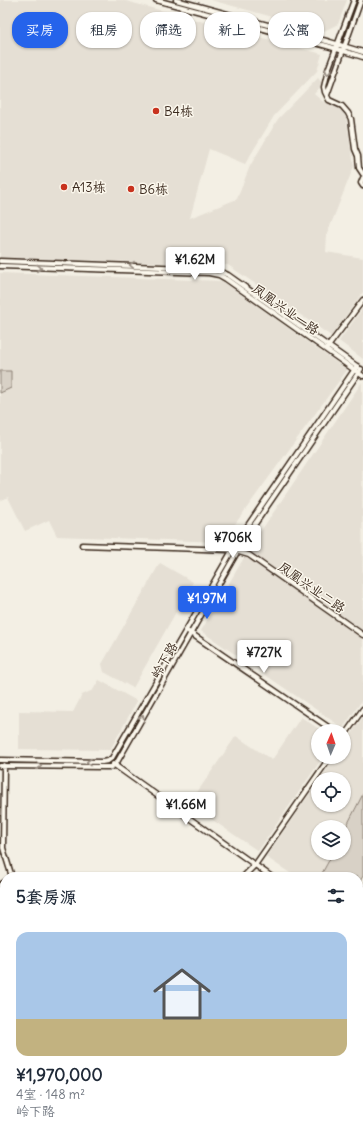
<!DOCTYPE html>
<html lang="zh">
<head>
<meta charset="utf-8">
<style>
	body { margin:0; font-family:Delius,"LXGW WenKai TC",sans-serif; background:#f2f2f3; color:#1f2937; height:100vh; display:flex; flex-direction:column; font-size:15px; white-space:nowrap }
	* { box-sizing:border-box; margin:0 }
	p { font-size:13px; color:#747a83 }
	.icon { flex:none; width:22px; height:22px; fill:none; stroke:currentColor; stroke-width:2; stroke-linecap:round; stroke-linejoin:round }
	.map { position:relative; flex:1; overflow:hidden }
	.details { position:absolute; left:0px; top:872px; width:363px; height:268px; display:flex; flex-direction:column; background:#fff; border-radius:16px 16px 0 0; box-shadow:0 1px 3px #0004 }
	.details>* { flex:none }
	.guide { position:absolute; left:12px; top:12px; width:339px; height:36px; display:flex; gap:8px }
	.needle { width:26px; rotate:2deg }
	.tools { position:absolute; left:311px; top:724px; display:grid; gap:8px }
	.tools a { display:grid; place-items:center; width:40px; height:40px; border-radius:50%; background:#fff; box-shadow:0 1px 3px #0004; font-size:20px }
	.price { position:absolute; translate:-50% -34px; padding:0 9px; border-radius:4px; background:#fff; color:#222; font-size:13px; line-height:26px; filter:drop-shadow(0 1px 2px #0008) }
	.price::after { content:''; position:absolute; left:50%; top:24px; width:12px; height:9px; margin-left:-6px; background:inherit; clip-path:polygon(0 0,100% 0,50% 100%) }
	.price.on { background:#2563eb; color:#fff }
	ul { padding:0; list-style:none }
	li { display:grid; align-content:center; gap:8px; height:212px; padding:0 16px }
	li span { display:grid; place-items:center; height:124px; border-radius:12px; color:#555 }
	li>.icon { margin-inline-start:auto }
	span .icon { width:72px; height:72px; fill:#fffc; stroke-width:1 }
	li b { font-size:17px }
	h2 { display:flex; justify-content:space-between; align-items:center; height:48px; padding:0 16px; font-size:17px }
	.chip { padding:0 14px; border-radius:16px; background:#fff; box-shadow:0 1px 3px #0004; font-size:14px; line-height:36px }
	.chip.on { background:#2563eb; color:#fff }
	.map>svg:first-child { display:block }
	.built { fill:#e5dfd4 }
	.green { fill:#d8d1c6; stroke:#8a7e72 }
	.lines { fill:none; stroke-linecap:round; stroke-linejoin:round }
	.minor-casing { stroke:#3b2a1e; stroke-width:7 }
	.highway-casing { stroke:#3b2a1e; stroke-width:9 }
	.minor { stroke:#fbf7ec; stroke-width:4 }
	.highway { stroke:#fbf7ec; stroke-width:6 }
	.oneway { stroke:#9b9085 }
	.poi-dot { fill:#c8321e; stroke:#fbf7ec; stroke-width:1.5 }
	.labels { text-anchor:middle; stroke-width:3; stroke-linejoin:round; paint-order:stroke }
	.poi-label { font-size:13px; fill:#3b2a1e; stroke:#fbf7ec; text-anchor:start }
	.street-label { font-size:13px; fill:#3b2a1e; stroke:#fbf7ec }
</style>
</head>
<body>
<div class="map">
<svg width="363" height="1140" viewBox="0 0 363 1140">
	<rect width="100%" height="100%" fill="#f3efe4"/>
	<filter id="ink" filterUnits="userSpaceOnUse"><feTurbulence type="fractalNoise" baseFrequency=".025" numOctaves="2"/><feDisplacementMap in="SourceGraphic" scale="8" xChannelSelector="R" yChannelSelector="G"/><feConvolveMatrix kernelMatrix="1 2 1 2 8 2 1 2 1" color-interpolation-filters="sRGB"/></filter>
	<g filter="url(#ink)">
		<!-- built -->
		<path class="built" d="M0 0H122L322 54 317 71 274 116 245 164 209 149 190 218 237 199 250 166 278 119 318 78 323 84 314 94 322 101 341 108 346 118 354 166 327 234 326 252 363 258V292L331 336 228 265 0 258Z
			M211 0H347L338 24 324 31Z
			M0 273 222 281 347 370 222 542 57 536 49 520 25 531 8 497 0 501Z
			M363 308V359L339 341Z
			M362 382 363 699 343 728 201 631 252 544Z
			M160 563 193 582 133 688 104 672 102 664Z
			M99 680 137 701 110 750 19 749V711L73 712 82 695 93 690Z
			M301 717 322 731H318V757H323L258 851 189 804 236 736 272 760Z
			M363 717V794L344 831V827H318V853H333L320 877H296L266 857 318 782V805H344V779H320L335 757H344V744Z"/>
		<!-- green -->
		<path class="green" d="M0 371H11V388L0 393Z
			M363 794V876L358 885V877H320L333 853H344V831Z
			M358 1089 363 1093V1140H361L355 1135H358Z"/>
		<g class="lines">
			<defs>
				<path id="minor" d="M156 0 327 46 363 57
					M176 0 330 42 363 52
					M354 0 328 70 324 87 325 92 329 100 342 106 348 113 351 119 355 149 358 156 359 168 363 174
					M327 95 361 0
					M363 178 361 183 363 186
					M0 261 215 269 228 275 358 367
					M0 266 209 273 219 275 226 279 363 376
					M327 348 363 300
					M82 545 232 550 249 555 363 635
					M189 632 334 731
					M344 736 363 709
					M0 760 102 762 108 761 112 758 240 537 357 366
					M113 764 272 877
					M4 765 3 848 12 877
					M0 766 105 767H111L116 764 244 540 361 369
					M243 877 255 865 330 757
					M0 885 5 882
					M358 1019 363 1013
					M0 1040 5 1037
					M0 1100 5 1103
					M293 1135 322 1140
					M349 1135 350 1140
					M2 1140 5 1131"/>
				<path id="highway" d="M358 899 363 890
					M358 918 363 909
					M221 1140 224 1135
					M232 1140 235 1135"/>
			</defs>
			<!-- minor casing -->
			<use href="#minor" class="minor-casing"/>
			<!-- highway casing -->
			<use href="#highway" class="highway-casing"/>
			<!-- minor -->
			<use href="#minor" class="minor"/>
			<!-- highway -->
			<use href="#highway" class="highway"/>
		</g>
		<!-- one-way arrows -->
		<defs><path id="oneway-chevron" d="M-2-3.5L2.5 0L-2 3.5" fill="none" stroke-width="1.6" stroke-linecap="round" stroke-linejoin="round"/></defs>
		<g class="oneway">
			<use href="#oneway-chevron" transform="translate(328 72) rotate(105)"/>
			<use href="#oneway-chevron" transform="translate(132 265) rotate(-178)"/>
			<use href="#oneway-chevron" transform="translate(39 268) rotate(2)"/>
			<use href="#oneway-chevron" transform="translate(142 718) rotate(-60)"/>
			<use href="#oneway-chevron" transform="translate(89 762) rotate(-179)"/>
			<use href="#oneway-chevron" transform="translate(39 766) rotate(1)"/>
		</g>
	</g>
	<!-- markers -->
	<g class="poi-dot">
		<circle cx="156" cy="111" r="4"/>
		<circle cx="64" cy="187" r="4"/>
		<circle cx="131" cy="189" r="4"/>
	</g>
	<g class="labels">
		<!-- poi labels -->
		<g class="poi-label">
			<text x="164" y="116">B4栋</text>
			<text x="72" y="192">A13栋</text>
			<text x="139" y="194">B6栋</text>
		</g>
		<!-- street labels -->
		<g class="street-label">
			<text transform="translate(286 309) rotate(35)" y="5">凤凰兴业一路</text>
			<text transform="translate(312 587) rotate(35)" y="5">凤凰兴业二路</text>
			<text transform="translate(164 660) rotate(-60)" y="5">岭下路</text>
		</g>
	</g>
</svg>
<div class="tools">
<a><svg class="needle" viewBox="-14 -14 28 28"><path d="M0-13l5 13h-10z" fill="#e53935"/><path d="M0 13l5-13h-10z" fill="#747a83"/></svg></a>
<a><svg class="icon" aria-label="locate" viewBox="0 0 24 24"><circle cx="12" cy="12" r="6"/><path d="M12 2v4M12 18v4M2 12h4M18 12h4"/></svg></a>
<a><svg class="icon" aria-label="layers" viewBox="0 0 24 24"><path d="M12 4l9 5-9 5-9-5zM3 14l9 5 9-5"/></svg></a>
</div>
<b class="price" style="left:195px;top:281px">¥1.62M</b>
<b class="price" style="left:233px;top:559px">¥706K</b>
<b class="price on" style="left:207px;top:620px">¥1.97M</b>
<b class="price" style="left:264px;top:674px">¥727K</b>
<b class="price" style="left:186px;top:826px">¥1.66M</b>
<div class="guide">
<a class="chip on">买房</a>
<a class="chip">租房</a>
<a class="chip">筛选</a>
<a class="chip">新上</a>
<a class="chip">公寓</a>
</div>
<section class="details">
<h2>5套房源<svg class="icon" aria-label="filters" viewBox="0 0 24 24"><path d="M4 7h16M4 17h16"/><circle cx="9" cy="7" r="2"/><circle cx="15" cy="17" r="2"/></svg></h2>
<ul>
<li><span style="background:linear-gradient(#a9c7e8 70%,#c2b280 0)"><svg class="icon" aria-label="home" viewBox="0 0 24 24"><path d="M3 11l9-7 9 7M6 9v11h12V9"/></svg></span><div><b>¥1,970,000</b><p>4室 · 148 m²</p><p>岭下路</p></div></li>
</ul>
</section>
</div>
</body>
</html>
